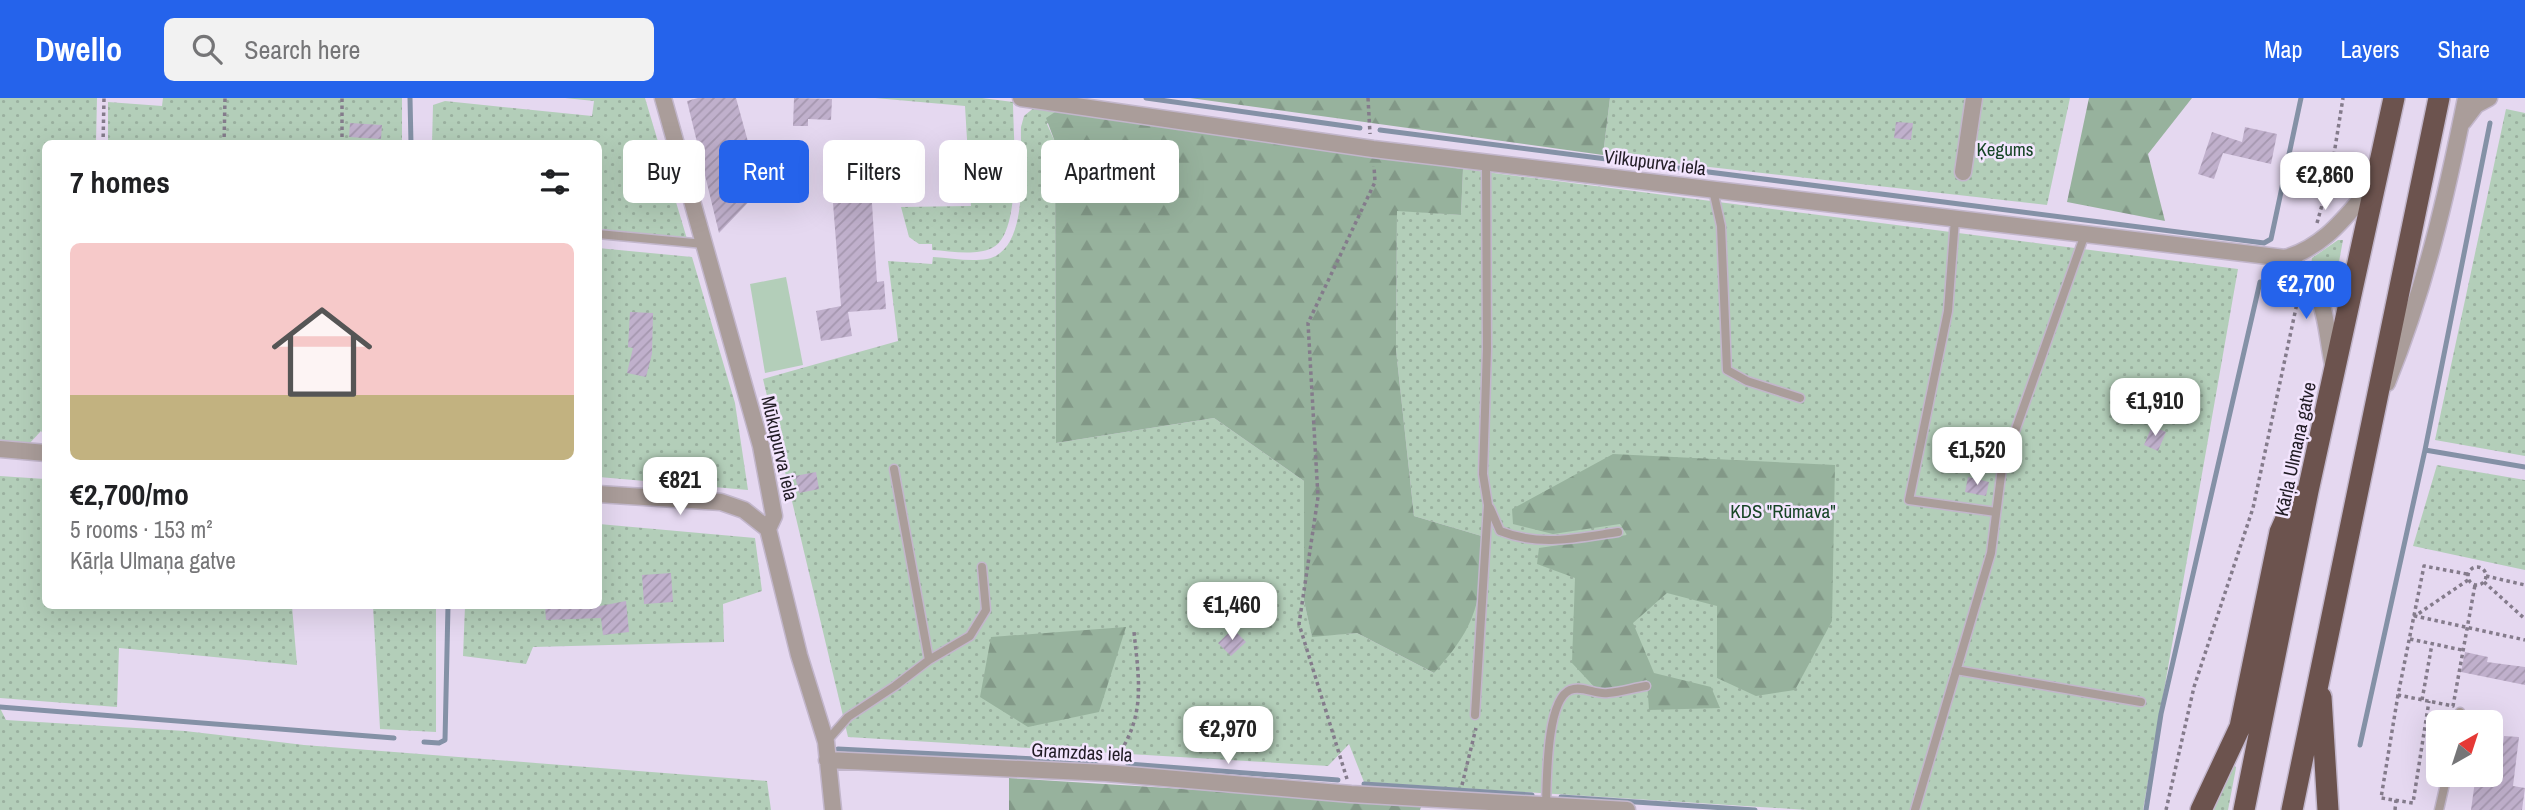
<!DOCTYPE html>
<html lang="en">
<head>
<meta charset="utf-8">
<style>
	body { margin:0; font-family:"Archivo Narrow",sans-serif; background:#f2f2f2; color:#202124; height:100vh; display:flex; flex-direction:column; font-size:26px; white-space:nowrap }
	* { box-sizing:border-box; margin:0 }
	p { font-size:23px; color:#757577 }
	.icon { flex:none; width:38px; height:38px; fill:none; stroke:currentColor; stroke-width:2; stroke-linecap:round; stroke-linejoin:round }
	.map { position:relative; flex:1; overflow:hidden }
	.sheet { position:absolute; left:42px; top:42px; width:560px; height:469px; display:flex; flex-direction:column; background:#fff; border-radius:10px; box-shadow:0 7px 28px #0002 }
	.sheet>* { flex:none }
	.banner { position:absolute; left:623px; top:42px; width:665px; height:63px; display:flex; gap:14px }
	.needle { width:46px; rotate:39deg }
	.controls { position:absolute; left:2426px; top:612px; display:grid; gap:14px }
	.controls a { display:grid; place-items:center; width:77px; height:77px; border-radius:10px; background:#fff; box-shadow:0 7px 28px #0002; font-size:35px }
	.price { position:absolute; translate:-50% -60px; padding:0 16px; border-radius:14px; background:#fff; color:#222; font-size:23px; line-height:46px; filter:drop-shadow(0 2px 4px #0008) }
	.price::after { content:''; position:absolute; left:50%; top:42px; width:21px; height:16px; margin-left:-10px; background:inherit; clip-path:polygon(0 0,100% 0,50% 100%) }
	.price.current { background:#2563eb; color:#fff }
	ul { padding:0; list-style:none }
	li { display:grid; align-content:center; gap:14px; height:371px; padding:0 28px }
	li span { display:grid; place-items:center; height:217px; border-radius:10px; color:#555 }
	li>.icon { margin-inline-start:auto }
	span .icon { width:126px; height:126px; fill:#fffc; stroke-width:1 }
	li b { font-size:30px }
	h2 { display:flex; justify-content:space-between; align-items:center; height:84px; padding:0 28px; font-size:30px }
	.tag { padding:0 24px; border-radius:10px; background:#fff; box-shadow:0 7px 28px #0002; font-size:24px; line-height:63px }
	.tag.current { background:#2563eb; color:#fff }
	header { display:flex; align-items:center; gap:42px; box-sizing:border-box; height:98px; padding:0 35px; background:#2563eb; color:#fff }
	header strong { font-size:33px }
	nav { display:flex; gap:38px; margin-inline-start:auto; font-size:24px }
	.search { width:490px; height:63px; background:#f2f2f2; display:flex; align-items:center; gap:18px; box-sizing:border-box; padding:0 24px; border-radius:10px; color:#757577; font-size:26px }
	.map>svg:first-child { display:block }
	.grass { fill:url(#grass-dots) }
	.forest { fill:url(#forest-firs) }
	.pitch { fill:#b3ceb9 }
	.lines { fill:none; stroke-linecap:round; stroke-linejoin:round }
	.stream { stroke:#8491a6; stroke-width:5 }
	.building { fill:url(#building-hatch) }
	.lane-casing { stroke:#c2b6cb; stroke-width:11 }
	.street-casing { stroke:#c2b6cb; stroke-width:19 }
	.highway-casing { stroke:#c2b6cb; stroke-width:24 }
	.path { stroke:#847b8b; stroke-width:3.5; stroke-dasharray:3.5 3.5; stroke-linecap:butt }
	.lane { stroke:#aa9d9a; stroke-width:8 }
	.street { stroke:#aa9d9a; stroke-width:16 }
	.highway { stroke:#6c534e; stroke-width:21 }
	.labels { text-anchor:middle; stroke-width:5; stroke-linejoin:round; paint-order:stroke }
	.park-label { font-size:19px; fill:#174526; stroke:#f3e5fe }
	.street-label { font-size:19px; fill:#211c25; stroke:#f3e5fe }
</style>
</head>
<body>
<header>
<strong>Dwello</strong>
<div class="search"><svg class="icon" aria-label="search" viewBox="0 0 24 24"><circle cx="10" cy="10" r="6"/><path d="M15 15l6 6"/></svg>Search here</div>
<nav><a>Map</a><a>Layers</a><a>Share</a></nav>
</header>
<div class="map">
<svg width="2525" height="712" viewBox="0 0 2525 712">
	<defs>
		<pattern id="grass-dots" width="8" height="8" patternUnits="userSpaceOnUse" patternTransform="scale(1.75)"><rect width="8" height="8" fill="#b3ceb9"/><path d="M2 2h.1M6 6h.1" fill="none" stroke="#9ab09f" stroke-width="1.8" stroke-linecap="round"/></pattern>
		<pattern id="forest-firs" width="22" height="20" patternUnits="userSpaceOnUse" patternTransform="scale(1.75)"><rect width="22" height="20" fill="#97b29d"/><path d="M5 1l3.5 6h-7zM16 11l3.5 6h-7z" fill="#829887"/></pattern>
		<pattern id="building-hatch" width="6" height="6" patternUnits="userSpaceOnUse" patternTransform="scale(1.75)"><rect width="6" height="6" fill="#c0b0cc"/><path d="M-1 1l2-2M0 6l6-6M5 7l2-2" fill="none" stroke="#a597af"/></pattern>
	</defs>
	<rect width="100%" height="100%" fill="#e5d8f0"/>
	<!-- grass -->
	<path class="grass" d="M0 0H97L96 45 46 46 45 339 41 333 29 346 0 344Z
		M163 0H402V45L108 46V4L162 8Z
		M565 0H645L687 141 599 131 598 46H432L433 7 445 3 592 18 594 3Z
		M875 0H982L1013 4C1013 36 1023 136 992 150 975 158 950 153 932 152V146H919L909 139 901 109 971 108 965 8Z
		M1610 0H2070L2047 107 1603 57Z
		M1036 8 1058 12 1047 26 1055 44 1056 345 1214 320 1304 383V503L1312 538 1357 535 1434 575 1485 439 1414 418 1396 252 1397 112 1461 117 1463 71 2238 171 2143 712H1808L1364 684 1349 646 1328 668 848 639 763 281 898 243 888 163 932 166 933 159C950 160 970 164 987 161 1031 153 1020 63 1021 29L1024 18Z
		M2506 11 2525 15V358L2435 342Z
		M2338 142H2343L2332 202 2311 167 2312 160Z
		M598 150 692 159 735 305 748 392 599 379Z
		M2437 367 2525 382V472L2413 448Z
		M0 378 45 381 46 508H292L297 567 119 550 117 609 0 600Z
		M599 426 755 440 762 493 723 506 724 544 533 549 526 566 463 558 465 508H598Z
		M373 508H436V634L380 631Z
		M0 610 6 622 185 633 304 647 767 683 771 712H0Z
		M2234 666 2236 670 2228 712H2210Z"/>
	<!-- forest -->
	<path class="forest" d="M1190 0H1610L1603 57Z
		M2089 0H2192L2148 56 2165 123 2067 104Z
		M1058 12 1463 71 1461 117 1397 113 1396 252 1414 418 1485 439C1480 503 1479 526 1434 575L1357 535 1312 539 1304 503V383L1214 320 1056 345 1055 44 1046 20Z
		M1613 356 1835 367 1832 523 1795 592 1756 598 1717 580V508L1667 495 1633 525 1654 575 1711 589 1720 610 1649 612 1647 582 1600 595 1572 565 1575 480 1537 466 1539 450 1627 437 1620 426 1553 436 1513 426 1512 411Z
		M1126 529 1099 614 1028 629 980 599 991 539Z
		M1009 680 1422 706 1420 712H1009Z"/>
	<!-- pitch -->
	<path class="pitch" d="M786 179 803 267 765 275 750 186Z"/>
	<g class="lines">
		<!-- stream -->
		<path class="stream" d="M410 0 411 46
			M1146 0 1360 30
			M1380 32 2264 145 2271 141 2301 0
			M2425 352 2525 369
			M0 609 394 640
			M424 644 439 645 445 642 448 508
			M2360 647 2425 352 2490 25
			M838 651 1096 664
			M1128 666 1338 682
			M1364 686 1532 697
			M1561 699 1755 712
			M2146 712 2161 616 2260 184"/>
	</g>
	<!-- building -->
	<path class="building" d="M698 0H736L761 91 719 135 687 3Z
		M794 0 832 1 831 22 808 21V28H793Z
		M1896 24 1913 25 1911 42 1894 40Z
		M350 25 382 27 381 41 349 39Z
		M2245 29 2277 36 2271 66 2223 55 2214 81 2198 76 2212 34 2242 44Z
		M871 90 877 184 884 183 886 211 848 214 852 238 821 243 816 213 841 208 832 92Z
		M630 214 653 215 652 256 646 279 627 275 633 250 628 249Z
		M2152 328 2166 334 2158 353 2144 347Z
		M816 374 819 391 799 395 795 378Z
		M1968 379 1989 384 1986 398 1965 394Z
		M671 475 673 504 644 506 642 477Z
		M626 503 629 534 603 537 601 520 546 522 545 508H600Z
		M1233 531 1246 544 1231 558 1218 545Z
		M2465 554 2488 559 2487 564 2525 569V587L2461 574Z
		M2504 638 2519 639 2513 688 2525 690 2522 712H2471L2475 683 2498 686Z"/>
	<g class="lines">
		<defs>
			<path id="lane" d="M1713 92 1721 128 1727 272 1747 283 1800 300
				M1955 121 1948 213 1909 402 1996 414
				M598 136 704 146
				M894 371 929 562
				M1490 410 1500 433C1540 449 1577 440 1618 434
				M1956 572 2141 604
				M1475 617 1488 407 1483 376 1487 251 1486 64
				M2458 625 2460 614
				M826 644 848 619 895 588 929 562 970 538 986 512 982 469
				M1546 707C1547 684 1546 602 1570 592 1583 587 1595 597 1608 595 1621 594 1633 590 1646 588
				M1915 712 1991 455 2002 370 2085 136
				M2439 712 2447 677"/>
			<path id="street" d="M663 0 761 348 774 418 768 431 799 557 826 644 833 712
				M1021 0 1373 51 2285 160C2327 185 2324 222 2333 267
				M2463 24 2476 7 2489 0
				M1963 74 1974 0
				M2285 160C2327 148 2347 116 2375 85
				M2387 285C2425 191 2446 100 2466 0
				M0 351 46 355
				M598 396 721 404 744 412 768 431
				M827 662 1106 675 1351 696 1627 712"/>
			<path id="highway" d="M2321 599 2328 712
				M2201 712 2240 629 2280 434 2292 407 2307 394
				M2244 712 2308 393 2394 0
				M2292 712 2439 0"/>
		</defs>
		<!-- lane casing -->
		<use href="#lane" class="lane-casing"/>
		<!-- street casing -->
		<use href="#street" class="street-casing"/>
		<!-- highway casing -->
		<use href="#highway" class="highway-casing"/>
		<!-- path -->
		<path class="path" d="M1368 0 1370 36
			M103 46 104 0
			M224 46 225 0
			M342 46V0
			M2317 125 2331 75 2343 0
			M2468 478a9 9 0 1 1 18 0a9 9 0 1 1-18 0Z
			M2467 476 2424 468 2398 597 2453 608 2475 487
			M2486 478 2525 487
			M2468 482 2415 518 2525 542
			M2484 484 2525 521
			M2410 541 2462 552
			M2398 597 2381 700 2413 705 2429 603
			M2422 602 2432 546
			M1117 659C1146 616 1139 583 1134 534
			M1347 681 1299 526 1318 399 1308 225 1375 84 1374 68
			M1462 687 1476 630
			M2166 712 2194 589 2253 410 2299 196
			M2395 712 2396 702"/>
		<!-- lane -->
		<use href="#lane" class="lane"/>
		<!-- street -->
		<use href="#street" class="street"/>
		<!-- highway -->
		<use href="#highway" class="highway"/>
	</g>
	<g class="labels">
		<!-- park labels -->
		<g class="park-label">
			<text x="2005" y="58">Ķegums</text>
			<text x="1783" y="420">KDS "Rūmava"</text>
		</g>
		<!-- street labels -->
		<g class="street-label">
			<text transform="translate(1655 64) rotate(7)" y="7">Vilkupurva iela</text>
			<text transform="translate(780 350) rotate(77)" y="7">Mūkupurva iela</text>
			<text transform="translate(2295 351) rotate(-78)" y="7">Kārļa Ulmaņa gatve</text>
			<text transform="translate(1082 654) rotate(3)" y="7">Gramzdas iela</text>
		</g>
	</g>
</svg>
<div class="controls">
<a><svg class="needle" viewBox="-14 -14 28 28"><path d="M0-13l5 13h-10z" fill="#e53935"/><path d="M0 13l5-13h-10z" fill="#757577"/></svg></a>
</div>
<b class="price" style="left:2325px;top:114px">€2,860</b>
<b class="price current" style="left:2306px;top:223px">€2,700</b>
<b class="price" style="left:2155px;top:340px">€1,910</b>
<b class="price" style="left:1977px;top:389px">€1,520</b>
<b class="price" style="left:680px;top:419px">€821</b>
<b class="price" style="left:1232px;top:544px">€1,460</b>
<b class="price" style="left:1228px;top:668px">€2,970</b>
<div class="banner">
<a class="tag">Buy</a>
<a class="tag current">Rent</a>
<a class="tag">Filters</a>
<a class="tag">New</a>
<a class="tag">Apartment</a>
</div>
<section class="sheet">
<h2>7 homes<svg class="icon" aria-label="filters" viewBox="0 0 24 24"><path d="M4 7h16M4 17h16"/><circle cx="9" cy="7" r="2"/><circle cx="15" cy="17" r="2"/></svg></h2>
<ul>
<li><span style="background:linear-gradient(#f6c9c9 70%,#c2b280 0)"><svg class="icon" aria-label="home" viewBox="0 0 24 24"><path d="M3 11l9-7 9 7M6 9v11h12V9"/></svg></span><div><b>€2,700/mo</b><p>5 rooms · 153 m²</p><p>Kārļa Ulmaņa gatve</p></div></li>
</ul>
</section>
</div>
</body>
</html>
